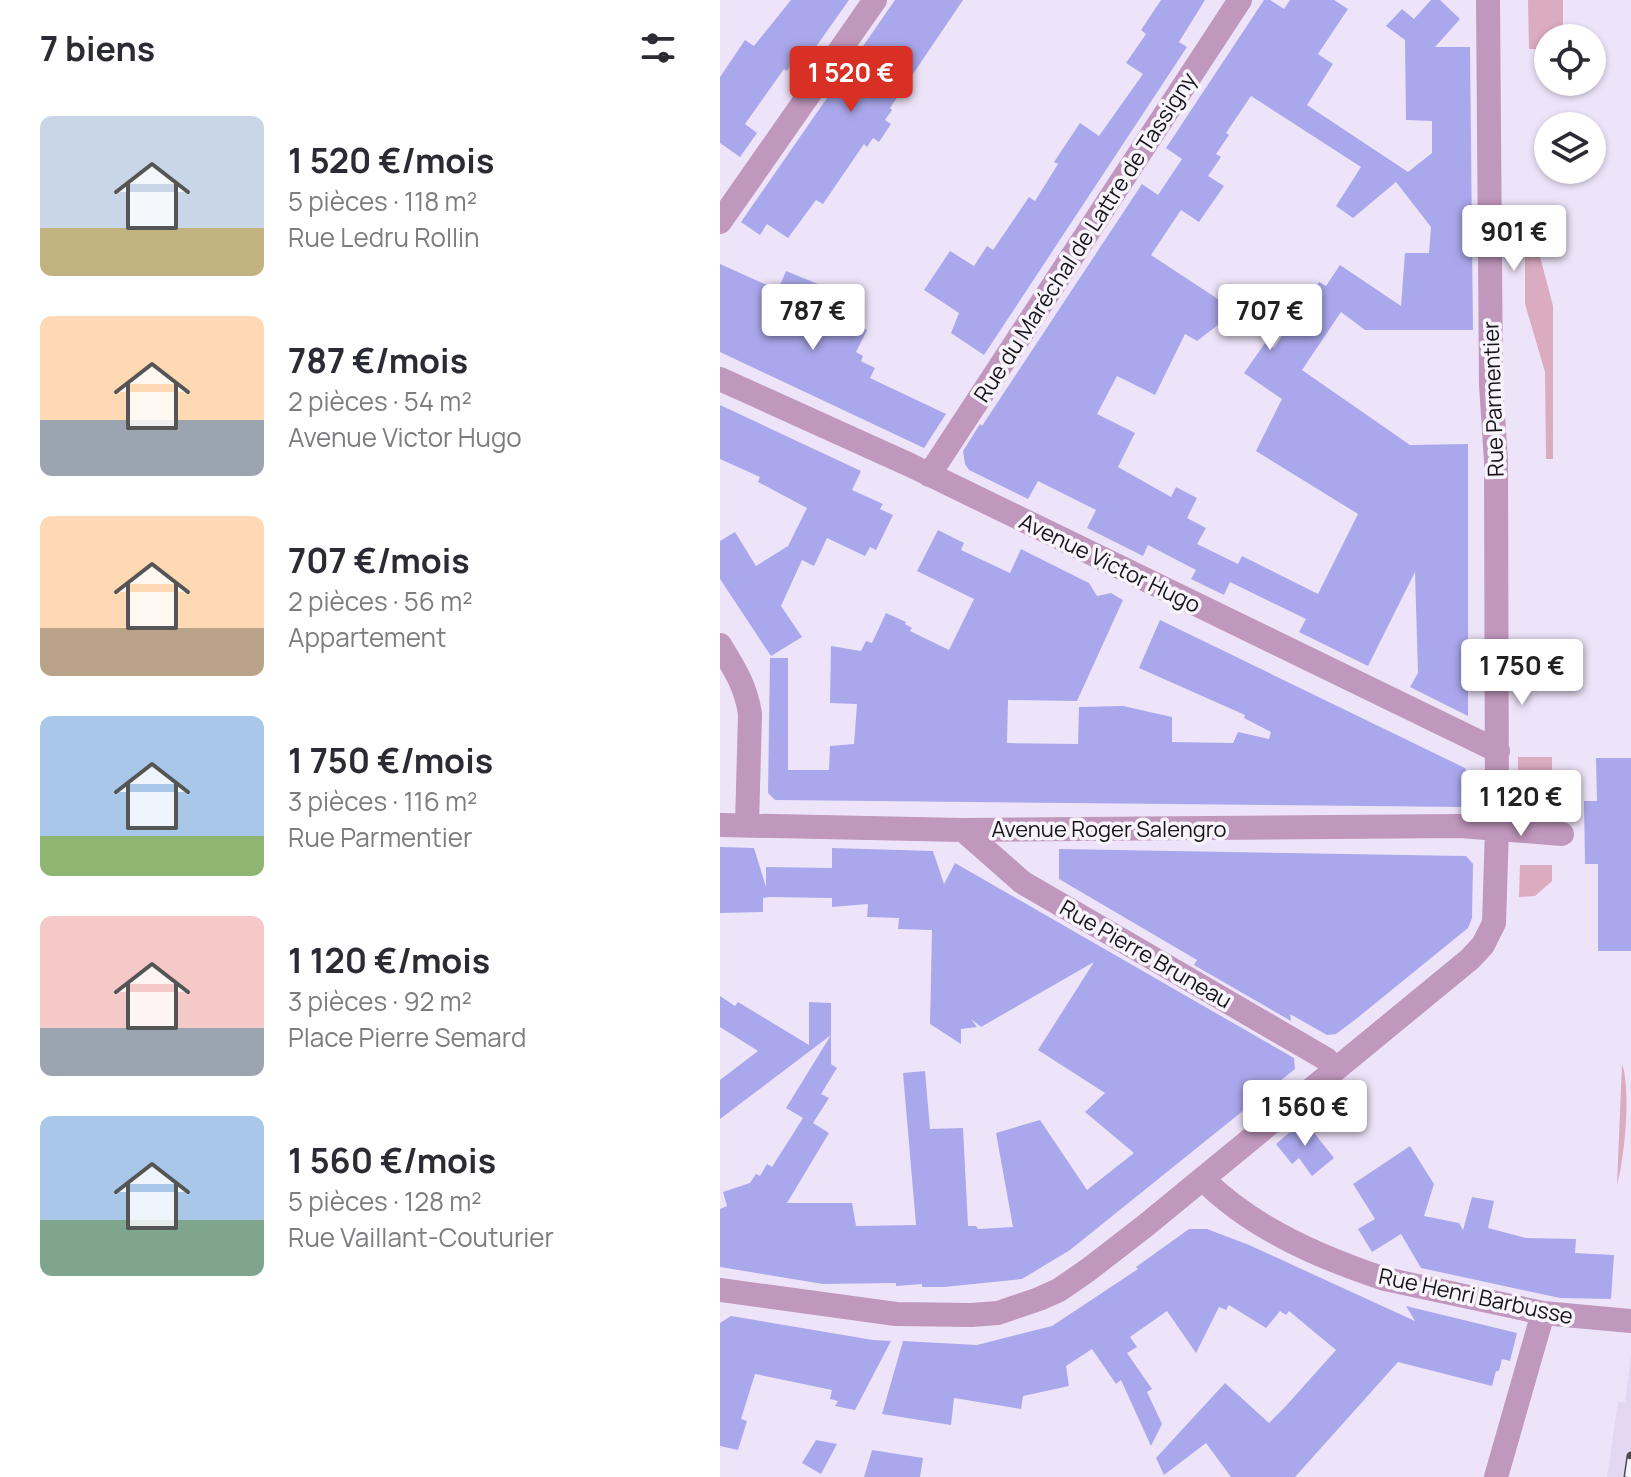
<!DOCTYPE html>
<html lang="fr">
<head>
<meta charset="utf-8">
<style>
	body { margin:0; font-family:Manrope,sans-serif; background:#f2f2f3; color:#2b2b33; height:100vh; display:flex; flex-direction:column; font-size:30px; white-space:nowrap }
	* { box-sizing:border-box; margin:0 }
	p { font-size:26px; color:#7c7c81 }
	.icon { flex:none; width:44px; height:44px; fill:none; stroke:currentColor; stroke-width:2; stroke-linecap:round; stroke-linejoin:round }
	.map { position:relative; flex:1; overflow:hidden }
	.panel { display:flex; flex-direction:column; background:#fff; width:720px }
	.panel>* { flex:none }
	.controls { position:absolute; left:814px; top:24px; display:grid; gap:16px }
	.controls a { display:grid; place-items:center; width:72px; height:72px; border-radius:50%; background:#fff; box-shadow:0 2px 6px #0004; font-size:40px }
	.price { position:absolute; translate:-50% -68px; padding:0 18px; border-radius:8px; background:#fff; color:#222; font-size:26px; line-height:52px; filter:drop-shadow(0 2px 4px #0008) }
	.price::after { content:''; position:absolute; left:50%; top:48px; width:24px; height:18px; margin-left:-12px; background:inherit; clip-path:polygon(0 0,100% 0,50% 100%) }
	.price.active { background:#d93025; color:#fff }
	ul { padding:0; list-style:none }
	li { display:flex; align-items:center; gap:24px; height:200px; padding:0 40px }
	li span { display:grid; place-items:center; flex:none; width:224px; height:160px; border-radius:12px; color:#555 }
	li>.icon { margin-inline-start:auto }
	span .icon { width:96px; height:96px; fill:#fffc; stroke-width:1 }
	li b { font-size:34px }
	h2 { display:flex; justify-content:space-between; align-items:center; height:96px; padding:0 40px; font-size:34px }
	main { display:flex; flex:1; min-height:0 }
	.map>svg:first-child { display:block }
	.built { fill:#e4d7f2 }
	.green { fill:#dbabc0 }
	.building { fill:#aaa8ec; fill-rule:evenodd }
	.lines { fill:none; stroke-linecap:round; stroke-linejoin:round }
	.minor { stroke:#c097bd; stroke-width:24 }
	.rail-casing { stroke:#4e4853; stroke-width:9 }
	.rail { stroke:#f8f4fc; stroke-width:6; stroke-dasharray:18; stroke-linecap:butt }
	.labels { text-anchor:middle; stroke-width:7; stroke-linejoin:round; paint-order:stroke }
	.street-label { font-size:22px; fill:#19151c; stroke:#f8f4fc }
</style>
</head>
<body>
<main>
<section class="panel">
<h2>7 biens<svg class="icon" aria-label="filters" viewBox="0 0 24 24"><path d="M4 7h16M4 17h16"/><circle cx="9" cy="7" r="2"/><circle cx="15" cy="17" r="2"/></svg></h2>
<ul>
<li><span style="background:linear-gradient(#c9d6e8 70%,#c2b280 0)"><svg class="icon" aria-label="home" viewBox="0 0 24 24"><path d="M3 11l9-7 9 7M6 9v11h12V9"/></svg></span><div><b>1 520 €/mois</b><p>5 pièces · 118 m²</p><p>Rue Ledru Rollin</p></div></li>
<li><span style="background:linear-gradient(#ffd9b3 65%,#9aa5b1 0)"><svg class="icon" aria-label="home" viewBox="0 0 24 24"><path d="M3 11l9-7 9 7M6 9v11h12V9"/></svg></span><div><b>787 €/mois</b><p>2 pièces · 54 m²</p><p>Avenue Victor Hugo</p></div></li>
<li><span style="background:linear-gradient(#ffd9b3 70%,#b9a48a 0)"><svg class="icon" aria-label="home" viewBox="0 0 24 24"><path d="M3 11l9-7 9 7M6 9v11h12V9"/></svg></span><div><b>707 €/mois</b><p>2 pièces · 56 m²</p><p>Appartement</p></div></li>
<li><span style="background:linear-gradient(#a9c7e8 75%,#8fb573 0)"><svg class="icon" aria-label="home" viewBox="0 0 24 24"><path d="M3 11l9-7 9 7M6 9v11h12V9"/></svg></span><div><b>1 750 €/mois</b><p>3 pièces · 116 m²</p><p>Rue Parmentier</p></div></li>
<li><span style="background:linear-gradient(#f6c9c9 70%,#9aa5b1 0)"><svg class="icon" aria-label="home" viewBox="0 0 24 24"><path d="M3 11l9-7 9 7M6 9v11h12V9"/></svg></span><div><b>1 120 €/mois</b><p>3 pièces · 92 m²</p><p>Place Pierre Semard</p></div></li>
<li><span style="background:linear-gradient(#a9c7e8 65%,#7fa58c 0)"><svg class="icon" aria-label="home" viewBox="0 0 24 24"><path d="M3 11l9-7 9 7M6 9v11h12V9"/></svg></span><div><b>1 560 €/mois</b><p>5 pièces · 128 m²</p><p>Rue Vaillant-Couturier</p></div></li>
</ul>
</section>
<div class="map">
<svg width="911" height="1477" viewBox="0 0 911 1477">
	<rect width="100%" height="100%" fill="#eee4f9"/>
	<!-- built -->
	<path class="built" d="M911 1353V1477H887L898 1402H905Z"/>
	<!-- green -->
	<path class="green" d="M808 0H843V38H828V49H809Z
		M805 245H817L833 306V459H826L825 372 805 304Z
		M798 757H832V800L798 801Z
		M800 865H832V881L815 896 799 897Z
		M902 1064C911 1088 905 1156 897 1185Z"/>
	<!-- building -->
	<path class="building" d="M71 0H129L88 58 82 54 73 66 71 65 67 71 64 69 25 124 37 133 20 157 0 143V77L25 40 34 46Z
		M175 0H243L170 108 172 110 165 120 171 124 159 142 153 138 147 147 144 144 103 204 96 200 68 238 47 224 40 235 21 222Z
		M441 0H485L459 42 467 47 264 355 231 333 239 313 204 290 230 251 254 266 267 246 273 250 309 197 315 201 338 164 334 162 360 123 379 136 423 74 406 63 426 34 421 30Z
		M544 0H550L564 9 570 0H614L628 9 598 54 613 64 587 105 688 172 712 153V121L686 120 685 40 666 26 682 9 694 19 711 0H720L740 19 715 47H750L753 330H645L621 312 582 370 690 445 748 444V716L690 687 698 673 695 572 648 666 579 632 586 619 510 582 504 595 471 579 476 570 428 545 423 556 367 528 376 510 318 481 308 499 249 470 245 464 243 451 260 424 262 426 422 184 438 195 462 159 446 148ZM531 96 641 167 616 206 633 218 676 182 711 227 709 253H685L681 306 620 265 606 286 599 282 554 348 545 343 524 373 562 399 536 451 638 514 598 594 522 556 518 564 477 544 486 528 467 518 477 498 456 487 451 497 398 467 415 433 377 414 397 376 435 395 465 334 477 341 516 311 431 255 461 210 479 222 504 186 488 176 501 157 496 154 509 135 506 133Z
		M0 264 58 290 66 271 110 289 101 309 147 330 136 352 143 356 141 361 155 368 150 378 226 414 204 448 0 352Z
		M0 405 141 471 132 490 163 504 160 509 173 515 156 550 150 547 145 556 107 538 94 566 82 560 61 606 82 637 51 656 0 579V541L15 532 36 566 68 546 87 508 38 482 40 477 0 459Z
		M218 530 244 543 241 550 290 573 301 549 369 583 377 596 391 593 403 600 357 701 288 700 287 743 358 744 359 707 403 706 452 717V742L513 743 518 732 549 739 551 732 524 718 525 715 419 668 440 620 745 768 751 777V799L743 807 55 800 48 793 50 658H68V770H109L110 746 134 744 137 704 110 703 111 646 141 651 146 641 152 643 166 613 186 622 185 624 192 628 190 631 229 650 254 599 197 571Z
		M876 758H911V951H878V864H865L864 801H877Z
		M0 847 34 848 46 887V867L112 868V848L213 851 224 884 235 863 574 1058 575 1069 350 1250 302 1279 224 1287H202V1284L176 1286V1283L103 1284 0 1267V1209L7 1206 3 1192 30 1183 36 1174 40 1176 47 1164 52 1167 83 1118 66 1108 111 1035 0 1119V1080L38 1051 0 1027V996L15 1006 18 1002 89 1045V1002L111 1003V1064L117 1068 101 1094 109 1098 93 1123 109 1133 67 1203H132L136 1226 196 1225 183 1073 205 1071 210 1129 243 1128 248 1226H256L258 1229 293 1227 276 1133 320 1120 367 1190 414 1153 365 1112 385 1093 318 1050 374 962 261 1027 251 1019 257 1027 241 1029V1044L210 1024 212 930 178 929 179 918 147 917 148 904 112 907V898L49 897 43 898V912L0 913Z
		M339 849 746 856 753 864 752 918 748 928 636 1019 616 1034 607 1035 570 1014 571 1021 474 965 477 960 339 879Z
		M584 1120 614 1158 592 1176 579 1158 572 1164 556 1144Z
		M690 1146 714 1184 704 1216 739 1223 743 1230 752 1197 774 1201 768 1228 806 1238 856 1239 855 1253 894 1255 891 1299 840 1298 701 1268 681 1234 652 1252 638 1229 655 1219 633 1184Z
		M469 1229H487L529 1245 695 1321 686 1306 797 1333 790 1361 782 1359 779 1371H776L772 1386 678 1362 575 1477H511L486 1443 444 1475 436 1458 505 1383 549 1423 565 1407 616 1350 569 1311 566 1315 560 1311 546 1328 509 1305 506 1310 499 1307 476 1353 447 1311 410 1337 417 1347 407 1353 432 1389 427 1392 442 1424 431 1446 401 1380 396 1384 372 1349 346 1366 349 1386 303 1396 301 1409 234 1398 231 1425 162 1414 183 1341 257 1345 332 1326 418 1269 416 1267Z
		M11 1316 153 1340 171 1341 135 1410 115 1406 118 1401 110 1399 112 1390 35 1374 21 1419 27 1421 18 1450 0 1446V1323Z
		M96 1440 117 1444 101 1474 82 1463Z
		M152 1450 203 1458 200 1477H144Z"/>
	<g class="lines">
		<!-- minor -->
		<path class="minor" d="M0 222 155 0
			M0 379 190 465 778 751
			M209 475 520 0
			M0 645C14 668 26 686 30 714L27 825
			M0 825 243 830 740 826 842 834
			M243 830 302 882 606 1059 615 1068
			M483 1179C531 1228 601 1258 665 1279L823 1313 911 1321
			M0 1290 176 1314 251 1315 278 1313 319 1299 339 1290 368 1270 425 1226 750 959 763 945 774 923 777 828 776 461 771 385 768 0
			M776 1477 823 1313"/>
		<defs>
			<path id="rail" d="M908 1477 911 1456"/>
		</defs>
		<!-- rail casing -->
		<use href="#rail" class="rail-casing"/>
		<!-- rail -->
		<use href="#rail" class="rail"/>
	</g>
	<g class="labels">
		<!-- street labels -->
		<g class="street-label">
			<text transform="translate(365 237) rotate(-57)" y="8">Rue du Maréchal de Lattre de Tassigny</text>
			<text transform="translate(773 399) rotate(-92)" y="8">Rue Parmentier</text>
			<text transform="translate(390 563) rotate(26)" y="8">Avenue Victor Hugo</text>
			<text x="389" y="837">Avenue Roger Salengro</text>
			<text transform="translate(426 954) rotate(30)" y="8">Rue Pierre Bruneau</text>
			<text transform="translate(756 1296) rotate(12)" y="8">Rue Henri Barbusse</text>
		</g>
	</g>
</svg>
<div class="controls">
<a><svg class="icon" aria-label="locate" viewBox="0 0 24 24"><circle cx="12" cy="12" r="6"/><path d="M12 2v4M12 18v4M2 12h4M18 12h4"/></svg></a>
<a><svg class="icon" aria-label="layers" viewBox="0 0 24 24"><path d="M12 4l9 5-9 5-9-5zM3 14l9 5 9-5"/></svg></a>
</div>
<b class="price active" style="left:131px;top:114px">1 520 €</b>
<b class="price" style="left:794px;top:273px">901 €</b>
<b class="price" style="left:93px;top:352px">787 €</b>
<b class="price" style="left:550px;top:352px">707 €</b>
<b class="price" style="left:802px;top:707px">1 750 €</b>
<b class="price" style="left:801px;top:838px">1 120 €</b>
<b class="price" style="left:585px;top:1148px">1 560 €</b>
</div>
</main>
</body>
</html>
